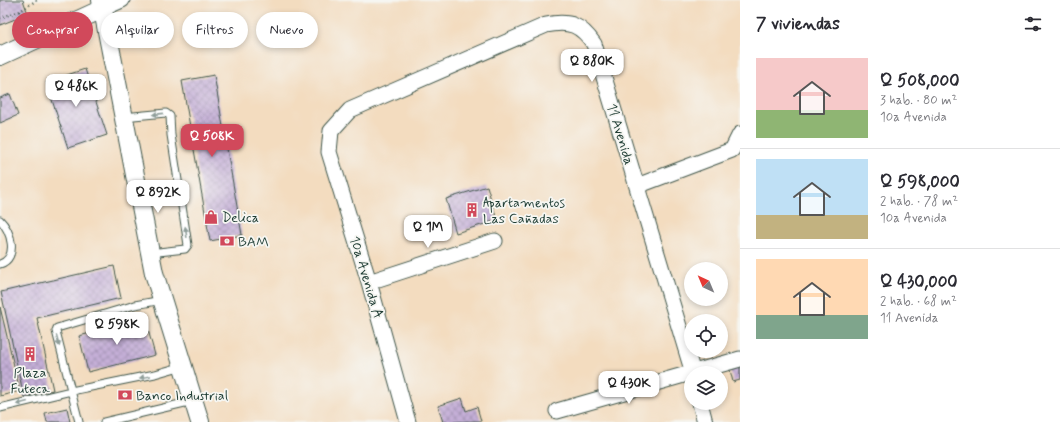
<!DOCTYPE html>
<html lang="es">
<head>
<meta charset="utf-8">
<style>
	body { margin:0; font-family:Mynerve,sans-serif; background:#f7f7f7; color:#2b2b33; height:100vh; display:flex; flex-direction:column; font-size:15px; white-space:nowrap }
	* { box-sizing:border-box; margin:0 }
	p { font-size:13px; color:#7c7c81 }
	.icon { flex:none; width:22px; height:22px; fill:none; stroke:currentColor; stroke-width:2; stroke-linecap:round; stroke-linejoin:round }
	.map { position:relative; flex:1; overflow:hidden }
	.sheet { display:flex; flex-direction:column; background:#fff; width:320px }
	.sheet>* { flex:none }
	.guide { position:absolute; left:12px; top:12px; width:380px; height:36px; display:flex; gap:8px }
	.needle { width:26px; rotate:316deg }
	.tools { position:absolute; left:684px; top:262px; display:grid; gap:8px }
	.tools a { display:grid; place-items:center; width:44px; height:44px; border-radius:50%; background:#fff; box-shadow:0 2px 6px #0003; font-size:20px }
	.price { position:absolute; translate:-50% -34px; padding:0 9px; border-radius:8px; background:#fff; color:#222; font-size:13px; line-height:26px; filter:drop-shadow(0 1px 2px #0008) }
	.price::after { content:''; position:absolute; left:50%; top:24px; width:12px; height:9px; margin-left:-6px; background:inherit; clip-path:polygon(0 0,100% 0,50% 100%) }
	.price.selected { background:#d1495b; color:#fff }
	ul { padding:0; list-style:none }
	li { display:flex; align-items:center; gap:12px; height:100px; padding:0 16px }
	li+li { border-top:1px solid #e1e1e2 }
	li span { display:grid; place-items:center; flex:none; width:112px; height:80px; border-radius:0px; color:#555 }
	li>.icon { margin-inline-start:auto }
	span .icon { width:48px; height:48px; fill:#fffc; stroke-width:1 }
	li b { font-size:17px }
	h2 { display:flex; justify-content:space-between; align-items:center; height:48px; padding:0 16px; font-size:17px }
	.pill { padding:0 14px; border-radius:18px; background:#fff; box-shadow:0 2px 6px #0003; font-size:14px; line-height:36px }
	.pill.selected { background:#d1495b; color:#fff }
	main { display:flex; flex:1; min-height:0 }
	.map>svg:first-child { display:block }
	.building { fill:url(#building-cross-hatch) }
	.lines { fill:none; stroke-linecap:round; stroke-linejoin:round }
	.service-casing { stroke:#3f5549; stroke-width:9 }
	.minor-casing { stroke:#3f5549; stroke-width:17 }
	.tertiary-casing { stroke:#3f5549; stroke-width:20 }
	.path { stroke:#3f5549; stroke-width:2.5; stroke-dasharray:1 3; stroke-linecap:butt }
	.service { stroke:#fff; stroke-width:7 }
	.minor { stroke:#fff; stroke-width:15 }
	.tertiary { stroke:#fff; stroke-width:18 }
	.oneway { fill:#8f9e9a }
	.labels { text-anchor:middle; stroke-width:3.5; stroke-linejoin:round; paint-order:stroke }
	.street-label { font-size:14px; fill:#1f3d34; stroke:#f6f6f2 }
	.poi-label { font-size:14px; fill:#1f3d34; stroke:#f6f6f2; text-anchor:start }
</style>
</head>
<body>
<main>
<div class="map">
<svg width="740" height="422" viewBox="0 0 740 422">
	<defs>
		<pattern id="building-cross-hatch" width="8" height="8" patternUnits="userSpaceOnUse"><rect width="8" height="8" fill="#c5afd7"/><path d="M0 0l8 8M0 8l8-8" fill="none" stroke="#9f90af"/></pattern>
	</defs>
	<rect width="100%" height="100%" fill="#f6f6f2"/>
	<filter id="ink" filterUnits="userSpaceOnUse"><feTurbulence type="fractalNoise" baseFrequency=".025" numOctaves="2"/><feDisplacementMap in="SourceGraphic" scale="8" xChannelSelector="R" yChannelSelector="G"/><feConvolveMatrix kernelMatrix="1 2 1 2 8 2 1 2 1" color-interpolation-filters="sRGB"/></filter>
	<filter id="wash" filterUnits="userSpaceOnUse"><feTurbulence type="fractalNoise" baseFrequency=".012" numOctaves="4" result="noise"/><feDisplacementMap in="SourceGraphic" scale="16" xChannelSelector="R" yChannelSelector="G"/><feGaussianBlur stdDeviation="0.9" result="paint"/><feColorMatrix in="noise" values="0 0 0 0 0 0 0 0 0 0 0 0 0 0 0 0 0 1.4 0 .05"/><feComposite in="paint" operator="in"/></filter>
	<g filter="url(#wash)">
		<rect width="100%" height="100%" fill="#f3dcbf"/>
		<g id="blocks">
			<!-- building -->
			<path class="building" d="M0 0H23L28 14 0 25Z
				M85 69 107 135 68 148 46 82Z
				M214 75 242 235 210 241 182 81Z
				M10 94 18 115 0 123V98Z
				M487 186 497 220 456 233 446 199Z
				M114 266 121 298 37 318 53 390 24 397 1 292Z
				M0 307 20 391 0 396Z
				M145 319 155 355 88 372 79 336Z
				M740 367V380L733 382 730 370Z
				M462 398 466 411 477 407 481 421 443 422 438 406Z
				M67 408 70 422H47L45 413Z"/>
		</g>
	</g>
	<g filter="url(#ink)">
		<use href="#blocks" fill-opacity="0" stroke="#3f5549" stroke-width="1"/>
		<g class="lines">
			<defs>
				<path id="service" d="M123 117 166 113 170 116 171 135 188 245 185 249 150 253
					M0 220C11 230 19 258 0 264
					M0 408 71 391 155 374 183 366
					M79 422 56 331 57 328 135 305 162 300
					M104 422 193 401"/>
				<path id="minor" d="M102 9 122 0
					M637 186 732 150 740 134
					M369 282 495 241
					M700 403 705 422
					M557 411 740 359
					M408 422 369 282 329 152 331 131 350 110 546 25C570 20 581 25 594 44L693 373"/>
				<path id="tertiary" d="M101 0 154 273 200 422
					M0 56 102 9"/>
			</defs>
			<!-- service casing -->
			<use href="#service" class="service-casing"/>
			<!-- minor casing -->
			<use href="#minor" class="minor-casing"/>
			<!-- tertiary casing -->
			<use href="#tertiary" class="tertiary-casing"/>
			<!-- path -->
			<path class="path" d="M0 18 20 11 37 0"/>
			<!-- service -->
			<use href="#service" class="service"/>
			<!-- minor -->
			<use href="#minor" class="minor"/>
			<!-- tertiary -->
			<use href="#tertiary" class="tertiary"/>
		</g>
		<!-- one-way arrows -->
		<defs><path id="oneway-solid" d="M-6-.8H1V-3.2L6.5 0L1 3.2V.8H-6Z"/></defs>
		<g class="oneway">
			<use href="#oneway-solid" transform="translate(158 114) rotate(174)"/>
			<use href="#oneway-solid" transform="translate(186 232) rotate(-99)"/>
			<use href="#oneway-solid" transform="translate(58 341) rotate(75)"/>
			<use href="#oneway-solid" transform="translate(145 377) rotate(169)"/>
			<use href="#oneway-solid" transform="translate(22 403) rotate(166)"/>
		</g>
	</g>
	<!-- icons -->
	<defs>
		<symbol id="building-bare" viewBox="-9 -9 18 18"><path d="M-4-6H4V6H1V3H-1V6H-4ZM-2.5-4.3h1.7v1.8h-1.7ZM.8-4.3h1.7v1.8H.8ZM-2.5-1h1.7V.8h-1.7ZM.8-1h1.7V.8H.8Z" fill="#d1495b" stroke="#f6f6f2" stroke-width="2.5" paint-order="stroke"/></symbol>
		<symbol id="shop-bare" viewBox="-9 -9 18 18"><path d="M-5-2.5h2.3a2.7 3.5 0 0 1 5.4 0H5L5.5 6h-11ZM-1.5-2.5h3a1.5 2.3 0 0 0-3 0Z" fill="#d1495b" stroke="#f6f6f2" stroke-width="2.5" paint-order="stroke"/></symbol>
		<symbol id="bank-bare" viewBox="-9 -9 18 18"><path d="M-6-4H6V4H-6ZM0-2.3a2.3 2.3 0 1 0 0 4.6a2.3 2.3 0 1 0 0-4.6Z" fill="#d1495b" stroke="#f6f6f2" stroke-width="2.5" paint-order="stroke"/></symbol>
	</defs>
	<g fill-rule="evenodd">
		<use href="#building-bare" x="462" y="200" width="20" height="20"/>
		<use href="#shop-bare" x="201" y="207" width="20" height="20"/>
		<use href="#bank-bare" x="217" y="231" width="20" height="20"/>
		<use href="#building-bare" x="20" y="344" width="20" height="20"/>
		<use href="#bank-bare" x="115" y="385" width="20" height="20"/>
	</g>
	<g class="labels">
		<!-- street labels -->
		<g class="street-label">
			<text transform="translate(621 134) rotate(73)" y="5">11 Avenida</text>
			<text transform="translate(367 277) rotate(73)" y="5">10a Avenida A</text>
		</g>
		<!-- poi labels -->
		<g class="poi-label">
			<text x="483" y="207">Apartamentos<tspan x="483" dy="16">Las Cañadas</tspan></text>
			<text x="222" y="222">Delica</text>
			<text x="238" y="246">BAM</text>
			<text x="30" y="377" text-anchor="middle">Plaza<tspan x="30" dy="16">Futeca</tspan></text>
			<text x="136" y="400">Banco Industrial</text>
		</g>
	</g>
</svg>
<div class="tools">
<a><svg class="needle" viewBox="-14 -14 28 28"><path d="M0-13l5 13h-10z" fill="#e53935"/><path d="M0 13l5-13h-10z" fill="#7c7c81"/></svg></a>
<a><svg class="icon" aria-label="locate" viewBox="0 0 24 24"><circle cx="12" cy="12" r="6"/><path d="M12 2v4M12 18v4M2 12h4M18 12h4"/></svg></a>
<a><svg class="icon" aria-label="layers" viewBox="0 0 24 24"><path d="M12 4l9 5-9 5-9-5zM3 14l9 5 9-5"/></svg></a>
</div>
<b class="price" style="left:592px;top:83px">Q 880K</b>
<b class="price" style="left:76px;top:108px">Q 486K</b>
<b class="price selected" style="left:212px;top:158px">Q 508K</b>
<b class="price" style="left:158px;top:214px">Q 892K</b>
<b class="price" style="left:428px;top:249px">Q 1M</b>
<b class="price" style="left:117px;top:346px">Q 598K</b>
<b class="price" style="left:629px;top:405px">Q 430K</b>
<div class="guide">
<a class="pill selected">Comprar</a>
<a class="pill">Alquilar</a>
<a class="pill">Filtros</a>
<a class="pill">Nuevo</a>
</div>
</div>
<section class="sheet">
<h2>7 viviendas<svg class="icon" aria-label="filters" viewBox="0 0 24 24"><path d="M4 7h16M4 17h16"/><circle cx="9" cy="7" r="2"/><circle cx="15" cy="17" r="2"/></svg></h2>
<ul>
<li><span style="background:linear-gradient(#f6c9c9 65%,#8fb573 0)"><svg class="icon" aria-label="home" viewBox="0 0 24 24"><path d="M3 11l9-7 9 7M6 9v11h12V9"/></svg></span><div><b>Q 508,000</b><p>3 hab. · 80 m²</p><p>10a Avenida</p></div></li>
<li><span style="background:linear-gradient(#bfe0f5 70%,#c2b280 0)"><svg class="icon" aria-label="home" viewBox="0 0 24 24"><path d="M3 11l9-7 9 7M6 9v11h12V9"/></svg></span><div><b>Q 598,000</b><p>2 hab. · 78 m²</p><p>10a Avenida</p></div></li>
<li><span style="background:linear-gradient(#ffd9b3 70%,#7fa58c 0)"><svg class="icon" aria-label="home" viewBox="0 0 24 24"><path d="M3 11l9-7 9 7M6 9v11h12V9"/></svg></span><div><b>Q 430,000</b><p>2 hab. · 68 m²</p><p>11 Avenida</p></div></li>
</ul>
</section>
</main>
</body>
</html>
